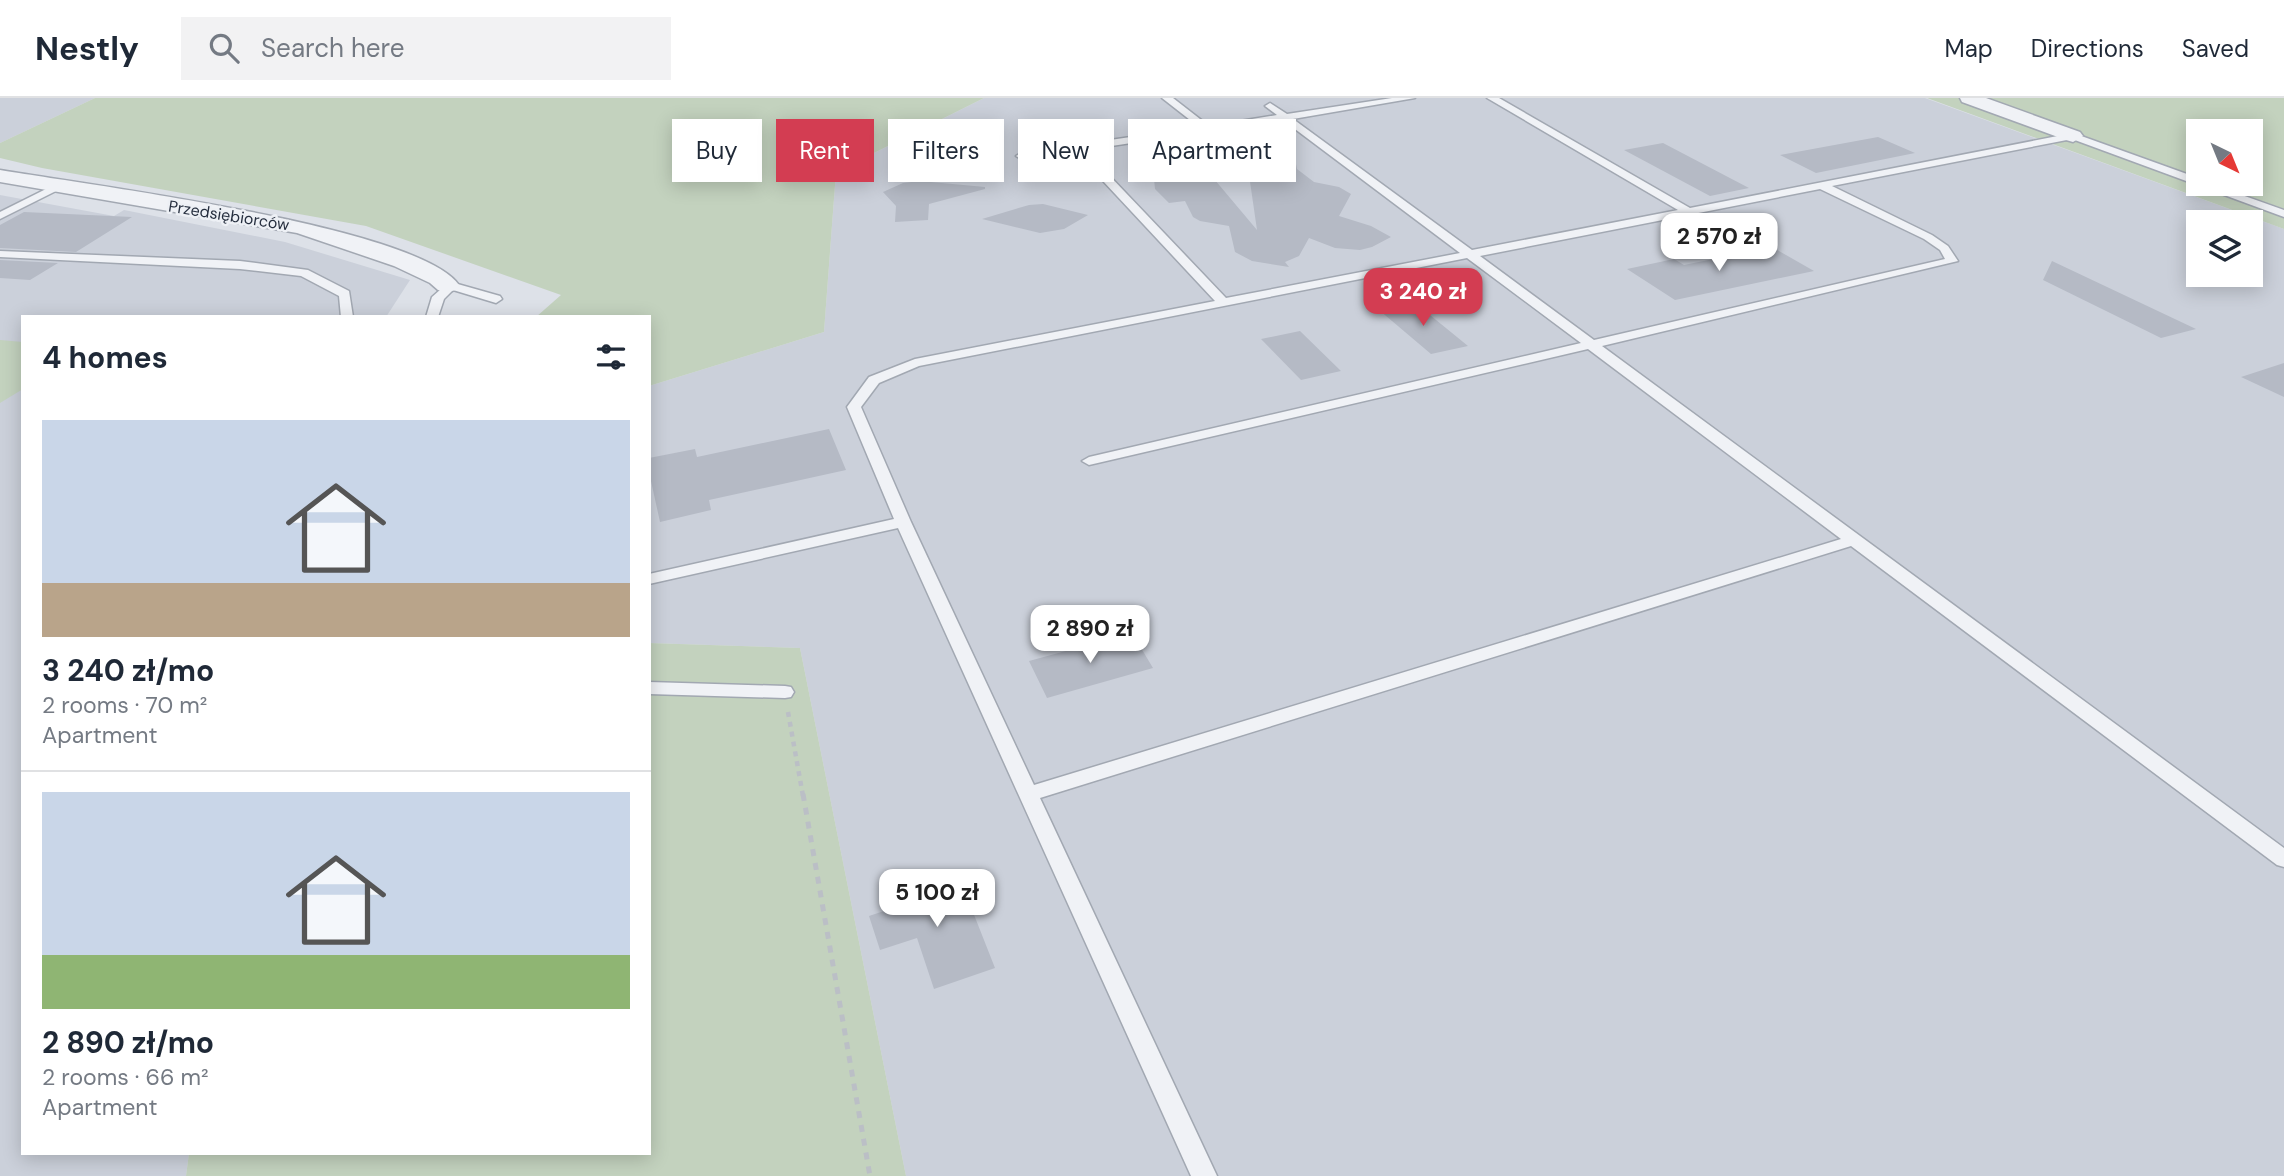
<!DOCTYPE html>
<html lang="en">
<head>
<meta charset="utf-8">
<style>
	body { margin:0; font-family:"DM Sans",sans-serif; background:#f2f2f3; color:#1f2937; height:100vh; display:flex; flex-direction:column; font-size:26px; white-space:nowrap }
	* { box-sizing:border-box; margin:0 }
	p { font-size:23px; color:#747a83 }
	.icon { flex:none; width:38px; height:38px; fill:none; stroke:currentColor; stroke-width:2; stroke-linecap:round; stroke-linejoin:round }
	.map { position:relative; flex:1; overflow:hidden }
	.sheet { position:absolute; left:21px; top:217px; width:630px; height:840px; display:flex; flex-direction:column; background:#fff; border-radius:0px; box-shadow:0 4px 18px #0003 }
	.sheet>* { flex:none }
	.guide { position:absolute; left:672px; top:21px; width:665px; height:63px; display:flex; gap:14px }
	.needle { width:46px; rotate:137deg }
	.tools { position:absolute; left:2186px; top:21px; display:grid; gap:14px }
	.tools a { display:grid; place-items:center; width:77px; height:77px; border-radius:0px; background:#fff; box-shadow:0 4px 18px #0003; font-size:35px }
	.price { position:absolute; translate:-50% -60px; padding:0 16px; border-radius:14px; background:#fff; color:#222; font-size:23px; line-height:46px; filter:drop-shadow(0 2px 4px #0008) }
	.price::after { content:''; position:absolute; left:50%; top:42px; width:21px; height:16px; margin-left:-10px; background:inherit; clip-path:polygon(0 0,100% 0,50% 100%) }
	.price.selected { background:#d33d52; color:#fff }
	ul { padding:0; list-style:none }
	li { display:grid; align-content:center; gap:14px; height:371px; padding:0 21px }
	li+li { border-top:2px solid #e0e1e3 }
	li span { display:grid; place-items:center; height:217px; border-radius:0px; color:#555 }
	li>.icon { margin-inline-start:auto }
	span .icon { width:126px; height:126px; fill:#fffc; stroke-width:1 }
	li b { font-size:30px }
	h2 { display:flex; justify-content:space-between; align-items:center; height:84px; padding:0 21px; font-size:30px }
	.chip { padding:0 24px; border-radius:0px; background:#fff; box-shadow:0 4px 18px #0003; font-size:24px; line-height:63px }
	.chip.selected { background:#d33d52; color:#fff }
	header { display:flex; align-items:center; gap:42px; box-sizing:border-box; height:98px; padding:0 35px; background:#fff; border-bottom:2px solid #e0e1e3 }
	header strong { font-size:33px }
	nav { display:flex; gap:38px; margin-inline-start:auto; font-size:24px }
	.search { width:490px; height:63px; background:#f2f2f3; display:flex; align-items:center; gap:18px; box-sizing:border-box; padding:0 24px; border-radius:0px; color:#747a83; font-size:26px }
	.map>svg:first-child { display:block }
	.built { fill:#cbd0da; fill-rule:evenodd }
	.green { fill:#c3d2be; fill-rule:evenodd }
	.building { fill:#b5bac5 }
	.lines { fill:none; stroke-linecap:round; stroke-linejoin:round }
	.service-casing { stroke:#a2a8b2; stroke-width:3 }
	.minor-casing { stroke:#a2a8b2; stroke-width:3 }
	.path-far1 { stroke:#bbbfc6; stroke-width:4.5; stroke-dasharray:5 5; stroke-linecap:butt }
	.path { stroke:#bbbfc6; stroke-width:5; stroke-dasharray:7 7; stroke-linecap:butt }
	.service { fill:#f0f2f6; fill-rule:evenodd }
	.minor { fill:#f0f2f6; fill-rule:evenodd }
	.labels { text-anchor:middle; stroke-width:5; stroke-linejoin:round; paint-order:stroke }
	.far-street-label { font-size:16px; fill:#262f3f; stroke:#edf0f5 }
</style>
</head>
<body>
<header>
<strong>Nestly</strong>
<div class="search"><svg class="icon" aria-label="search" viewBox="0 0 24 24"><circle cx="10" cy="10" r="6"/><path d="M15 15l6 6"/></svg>Search here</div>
<nav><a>Map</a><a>Directions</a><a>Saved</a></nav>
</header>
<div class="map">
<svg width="2284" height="1078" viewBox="0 0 2284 1078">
	<rect width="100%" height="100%" fill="#dde1e8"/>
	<!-- built -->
	<path class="built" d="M0 0H95L0 45Z
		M984 0H1925L2284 131V1078H906L800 550 649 545V288L824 234 836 74ZM2198 124H2250V177H2198Z
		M0 97 114 118 124 112 285 144 410 182 386 219H23V1055H189L186 1078H0Z"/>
	<!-- green -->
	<path class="green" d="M95 0H984L836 74 824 234 649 288V219H536L561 197 366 128 42 70 0 60V45Z
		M1927 0H2284V131ZM2198 33H2250V86H2198Z
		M0 242 23 244V291L0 305Z
		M649 545 800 550 906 1078H186L189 1055H649Z"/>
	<!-- building -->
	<path class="building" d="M1878 39 1915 55 1816 75 1780 57Z
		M1663 45 1749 90 1710 98 1624 52Z
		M1274 51 1294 56 1297 71 1314 84 1339 89 1351 96 1339 118 1371 128 1391 139 1372 149 1360 152 1335 150 1309 140 1299 158 1285 164 1289 169 1252 163 1235 154 1229 128 1200 123 1193 119 1185 103 1169 105 1155 91 1153 70 1175 64 1197 66 1204 69 1257 132 1246 56 1255 52Z
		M920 83 985 89V91L929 106 928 122 895 124 896 108 883 94 903 85Z
		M1043 106 1088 117 1064 131 1040 135 982 121 1029 107Z
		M24 114 132 119 76 154 0 150V127Z
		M1772 149 1814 173 1675 202 1627 171 1674 161 1684 167Z
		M0 162 58 165 30 182 0 180Z
		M2052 163 2196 231 2161 240 2043 182Z
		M1414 204 1468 248 1431 256 1379 212Z
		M1300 233 1341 273 1301 282 1261 241Z
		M2284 265V299L2241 279Z
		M829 331 846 372 709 402 711 412 660 424 649 374V360L695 351 697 359Z
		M1132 535 1153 570 1047 600 1029 563Z
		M956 771 995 870 934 891 917 840 880 852 869 818 905 806 900 789Z"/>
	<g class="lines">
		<defs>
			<path id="service" d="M1162 0H1173L1209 28 1277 17 1265 8 1270 5 1287 16 1392 0H1415L1293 21 1472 152 1678 112 1487 0H1499L1690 110 2073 35 2198 80V86H2211L2284 112V119L2072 41 1832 88 1932 137 1948 148 1958 163 1602 248 2284 750V769L2277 767 1851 448 1040 700 1217 1078H1191L898 430 649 486V476L894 421 847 309 869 279 915 261 1215 203 1075 53 1021 61 1016 58 1021 55 1199 29ZM1283 22 1460 155 1226 200 1085 52ZM1820 91 1924 141 1940 152 1945 161 1594 242 1480 158ZM1467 160 1581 245 1089 359 1082 363 1089 367 1588 251 1841 441 1034 687 911 424 861 309 879 285 919 268Z
				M56 86 60 87V91L0 121V114Z
				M0 153 240 163 308 172 349 193 353 219H341L339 198 301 178 240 171 0 159Z
				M447 183 500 198 502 201 496 205 453 192 444 201 438 219H426L432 199 441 191 443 184Z
				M649 584 785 588 791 589 794 594 791 599 785 600 649 596Z"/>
			<path id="minor" d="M1960 0H1986L2080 34 2083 38 2073 44 2066 42 1962 4Z
				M0 72C82 86 418 128 459 187L456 192 447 194 438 192 430 185 394 168 297 135 0 84Z"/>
		</defs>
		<!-- service casing -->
		<use href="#service" class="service-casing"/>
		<!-- minor casing -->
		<use href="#minor" class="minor-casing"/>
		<!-- path-far1 -->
		<path class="path-far1" d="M788 614 803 698"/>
		<!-- path -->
		<path class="path" d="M803 696 870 1078"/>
		<!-- service -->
		<use href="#service" class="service"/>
		<!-- minor -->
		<use href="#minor" class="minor"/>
	</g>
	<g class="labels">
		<!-- far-street labels -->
		<g class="far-street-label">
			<text transform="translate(229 117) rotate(9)" y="6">Przedsiębiorców</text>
		</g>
	</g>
</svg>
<div class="tools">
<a><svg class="needle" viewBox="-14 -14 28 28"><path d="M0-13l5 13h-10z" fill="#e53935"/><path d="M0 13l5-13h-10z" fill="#747a83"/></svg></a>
<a><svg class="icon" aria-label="layers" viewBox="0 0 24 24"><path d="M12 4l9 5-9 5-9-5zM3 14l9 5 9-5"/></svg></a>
</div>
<b class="price" style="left:1719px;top:175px">2 570 zł</b>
<b class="price selected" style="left:1423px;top:230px">3 240 zł</b>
<b class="price" style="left:1090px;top:567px">2 890 zł</b>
<b class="price" style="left:937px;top:831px">5 100 zł</b>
<div class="guide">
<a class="chip">Buy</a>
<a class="chip selected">Rent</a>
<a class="chip">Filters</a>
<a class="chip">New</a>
<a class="chip">Apartment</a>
</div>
<section class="sheet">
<h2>4 homes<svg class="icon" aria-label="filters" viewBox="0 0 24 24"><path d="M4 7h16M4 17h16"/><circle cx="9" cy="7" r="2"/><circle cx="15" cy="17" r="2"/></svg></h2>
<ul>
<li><span style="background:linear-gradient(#c9d6e8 75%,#b9a48a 0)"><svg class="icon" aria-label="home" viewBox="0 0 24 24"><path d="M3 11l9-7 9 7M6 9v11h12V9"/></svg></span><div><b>3 240 zł/mo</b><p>2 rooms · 70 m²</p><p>Apartment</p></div></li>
<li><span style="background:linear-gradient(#c9d6e8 75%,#8fb573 0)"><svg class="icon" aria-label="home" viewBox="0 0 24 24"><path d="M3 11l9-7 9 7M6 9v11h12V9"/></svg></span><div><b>2 890 zł/mo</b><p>2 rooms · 66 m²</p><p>Apartment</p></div></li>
</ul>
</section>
</div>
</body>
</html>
